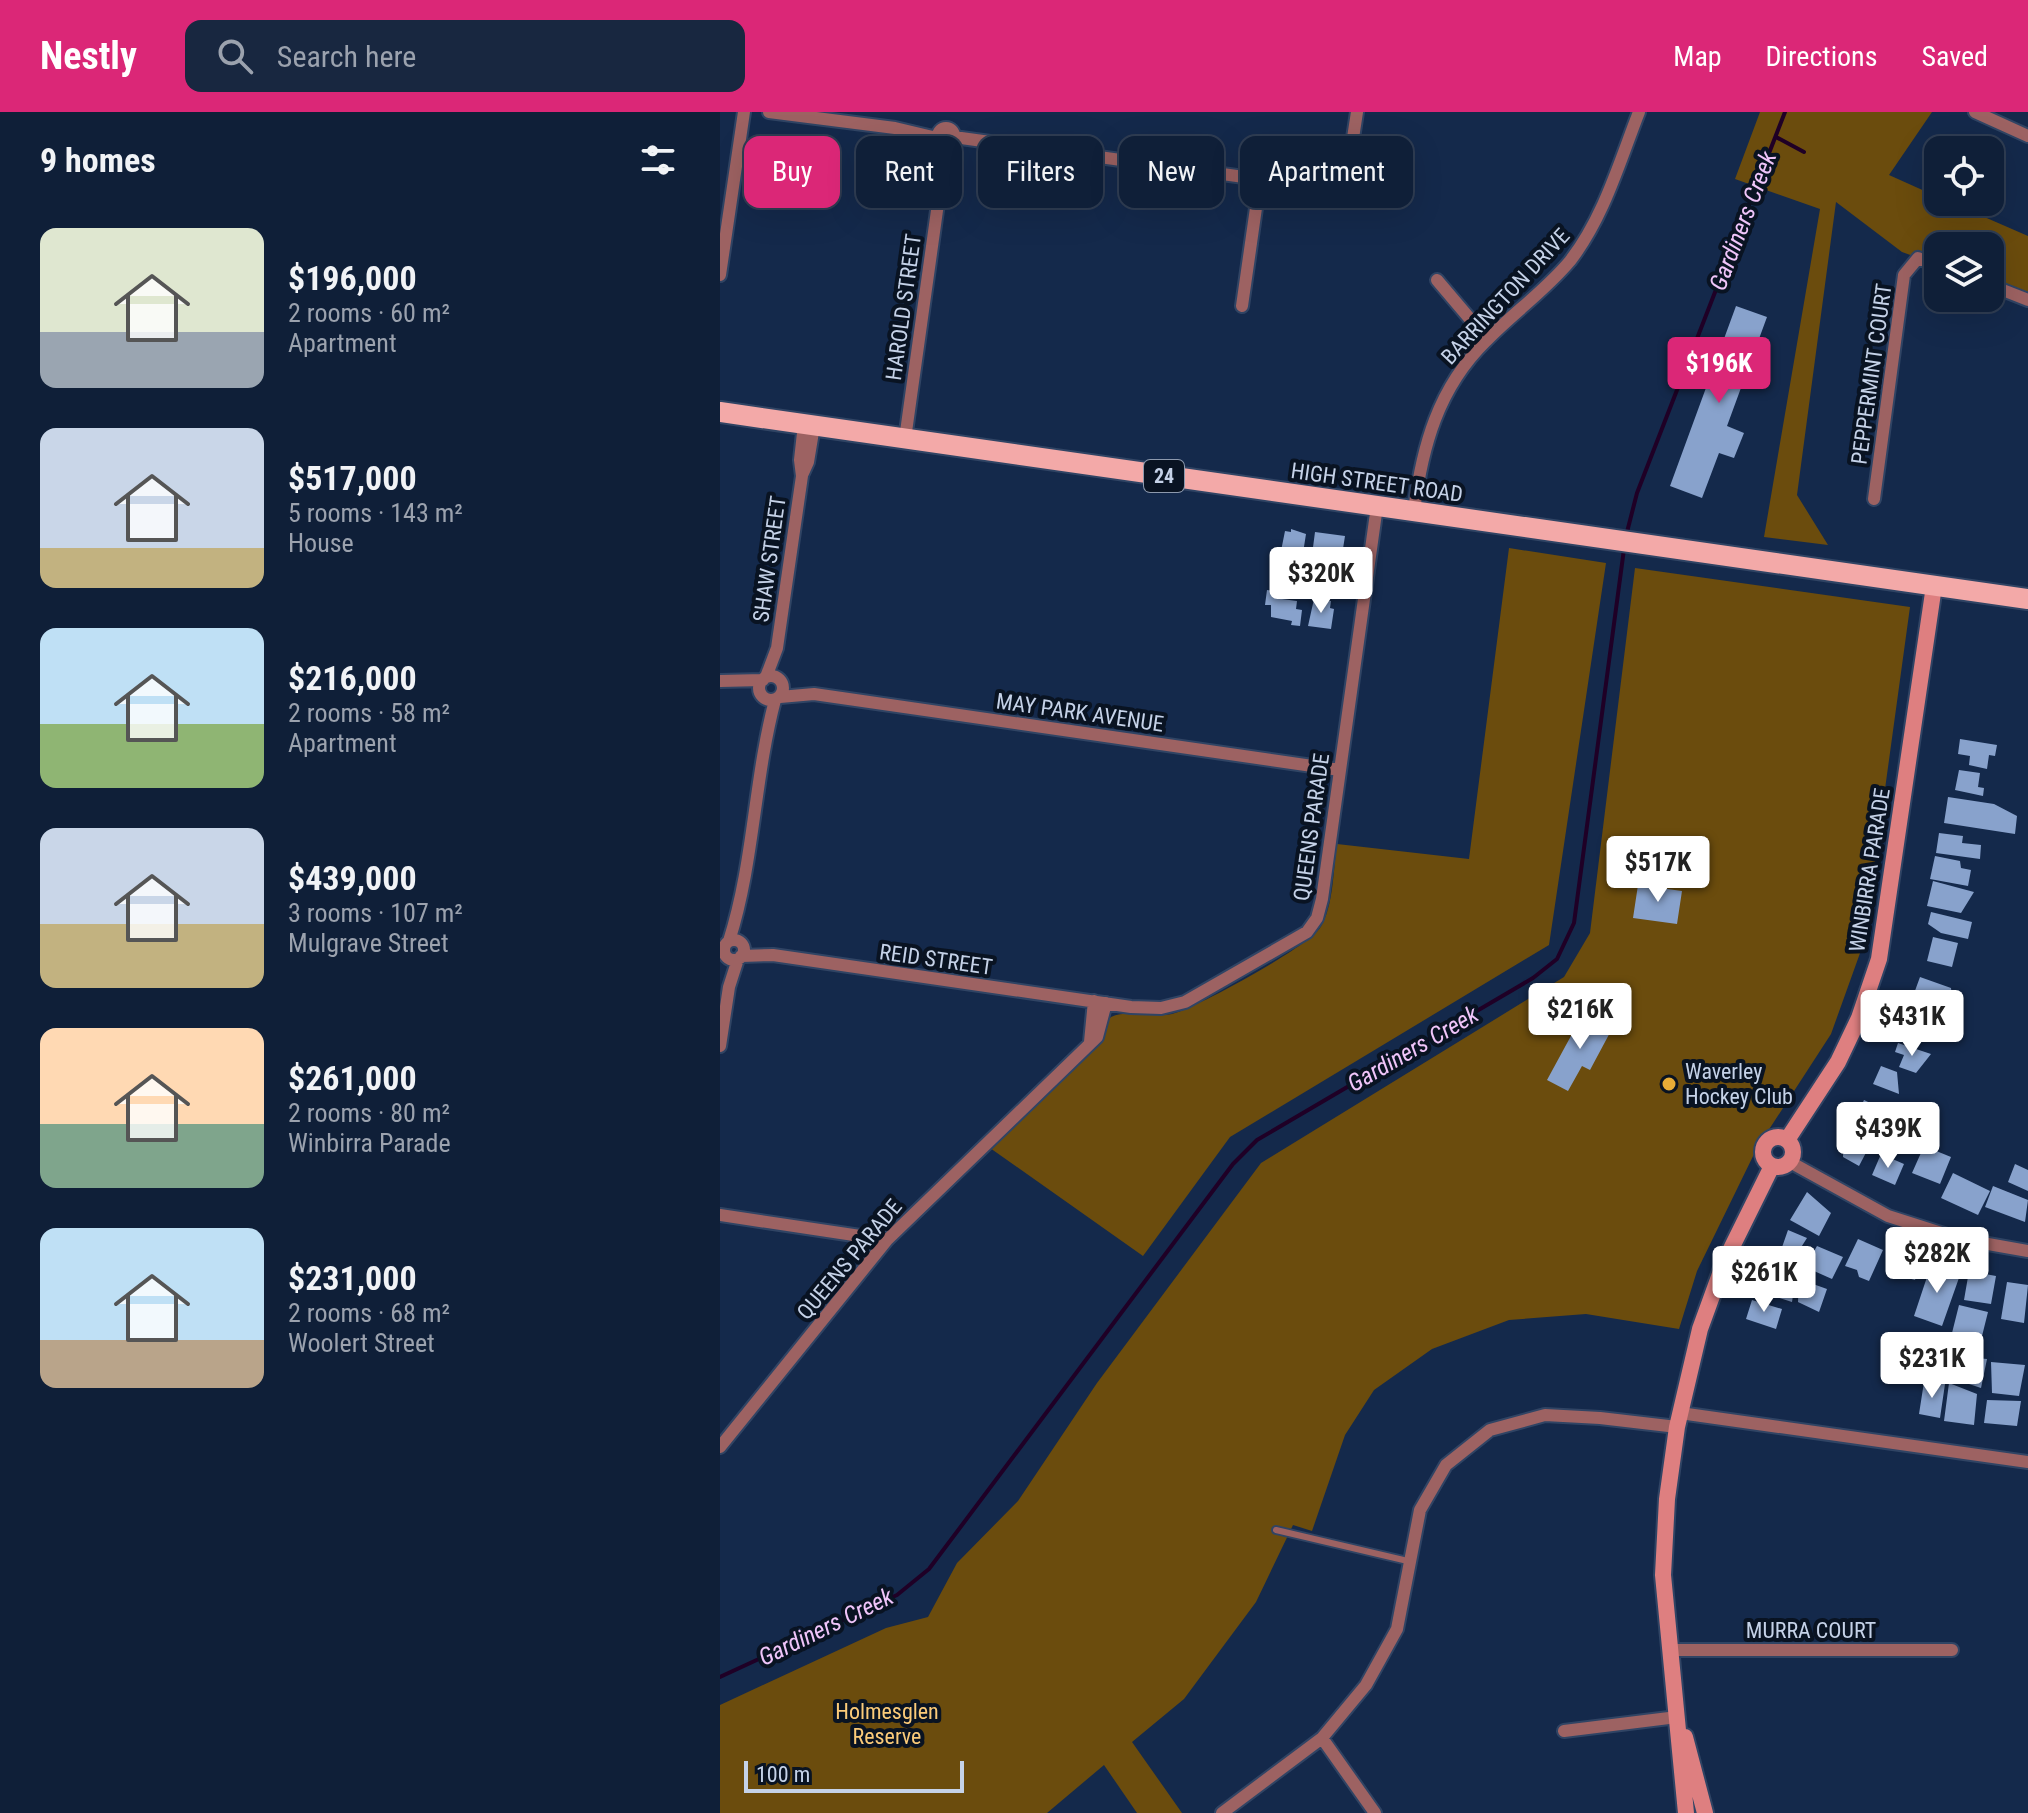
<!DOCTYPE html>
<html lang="en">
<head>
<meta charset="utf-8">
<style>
	body { margin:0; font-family:"Roboto Condensed",sans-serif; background:#182740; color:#f1f3f6; height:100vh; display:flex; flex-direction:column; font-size:30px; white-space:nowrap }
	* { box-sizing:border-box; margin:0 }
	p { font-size:26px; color:#9ba2ae }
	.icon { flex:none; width:44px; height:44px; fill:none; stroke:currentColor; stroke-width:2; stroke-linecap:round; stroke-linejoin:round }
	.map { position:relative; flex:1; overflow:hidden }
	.panel { display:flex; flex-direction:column; background:#0f1f38; width:720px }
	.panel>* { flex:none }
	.banner { position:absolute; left:24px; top:24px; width:760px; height:72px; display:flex; gap:16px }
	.buttons { position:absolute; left:1204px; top:24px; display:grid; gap:16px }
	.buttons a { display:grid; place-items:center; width:80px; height:80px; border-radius:16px; background:#0f1f38; box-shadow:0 8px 32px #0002,0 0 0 2px #2f3d53; font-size:40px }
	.scale { position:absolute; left:24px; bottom:20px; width:220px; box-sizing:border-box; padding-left:8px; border:4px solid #c5d2e8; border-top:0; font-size:22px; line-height:28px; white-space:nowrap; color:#c5d2e8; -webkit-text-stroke:6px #091322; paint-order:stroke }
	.price { position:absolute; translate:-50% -68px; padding:0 18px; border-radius:8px; background:#fff; color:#222; font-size:26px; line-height:52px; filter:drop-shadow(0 2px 4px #0008) }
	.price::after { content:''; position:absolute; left:50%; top:48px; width:24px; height:18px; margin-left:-12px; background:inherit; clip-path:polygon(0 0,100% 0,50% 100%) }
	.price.active { background:#db2777; color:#fff }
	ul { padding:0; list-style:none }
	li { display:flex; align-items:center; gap:24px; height:200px; padding:0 40px }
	li span { display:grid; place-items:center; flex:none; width:224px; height:160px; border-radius:16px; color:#555 }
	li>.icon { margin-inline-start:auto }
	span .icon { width:96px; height:96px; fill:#fffc; stroke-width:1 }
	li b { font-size:34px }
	h2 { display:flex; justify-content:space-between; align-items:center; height:96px; padding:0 40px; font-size:34px }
	.chip { padding:0 28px; border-radius:16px; background:#0f1f38; box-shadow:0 8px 32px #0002,0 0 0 2px #2f3d53; font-size:28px; line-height:72px }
	.chip.active { background:#db2777; color:#fff }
	header { display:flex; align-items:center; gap:48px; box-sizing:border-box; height:112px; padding:0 40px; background:#db2777; color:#fff }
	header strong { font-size:38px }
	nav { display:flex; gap:44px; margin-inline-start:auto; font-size:28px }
	.search { width:560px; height:72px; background:#182740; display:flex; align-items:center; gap:20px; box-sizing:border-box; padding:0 28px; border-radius:16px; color:#9ba2ae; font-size:30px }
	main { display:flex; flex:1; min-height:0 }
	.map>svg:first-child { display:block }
	.green { fill:#6b4c0d }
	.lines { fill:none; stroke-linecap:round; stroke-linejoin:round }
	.stream { stroke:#1f0026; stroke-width:4 }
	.building { fill:#88a2cc }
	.lane-casing { stroke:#304464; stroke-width:10 }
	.street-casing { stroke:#304464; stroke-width:16 }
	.secondary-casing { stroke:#304464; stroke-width:20 }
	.primary-casing { stroke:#304464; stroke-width:24 }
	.lane { stroke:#9d6262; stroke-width:6 }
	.street { stroke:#9d6262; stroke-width:12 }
	.secondary { stroke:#de7f80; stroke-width:16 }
	.primary { stroke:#f3a9a8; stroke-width:20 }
	.poi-dot { fill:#e7ac37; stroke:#091322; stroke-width:3 }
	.labels { text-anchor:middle; stroke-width:8; stroke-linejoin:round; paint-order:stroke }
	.shield { fill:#091322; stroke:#8d99ad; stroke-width:2 }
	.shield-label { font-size:20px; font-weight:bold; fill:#c5d2e8 }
	.street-label { font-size:22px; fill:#c5d2e8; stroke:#091322 }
	.poi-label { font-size:22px; fill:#c5d2e8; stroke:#091322; text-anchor:start }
	.park-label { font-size:22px; fill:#fbcb79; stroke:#091322 }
	.water-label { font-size:24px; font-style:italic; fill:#f0c5fa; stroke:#091322 }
</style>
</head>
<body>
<header>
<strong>Nestly</strong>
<div class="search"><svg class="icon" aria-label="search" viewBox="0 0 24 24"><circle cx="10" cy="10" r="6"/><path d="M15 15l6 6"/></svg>Search here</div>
<nav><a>Map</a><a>Directions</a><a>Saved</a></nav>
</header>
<main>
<section class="panel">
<h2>9 homes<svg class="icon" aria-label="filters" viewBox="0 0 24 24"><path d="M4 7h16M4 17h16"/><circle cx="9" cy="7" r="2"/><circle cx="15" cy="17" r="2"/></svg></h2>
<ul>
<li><span style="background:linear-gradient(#dfe7d0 65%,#9aa5b1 0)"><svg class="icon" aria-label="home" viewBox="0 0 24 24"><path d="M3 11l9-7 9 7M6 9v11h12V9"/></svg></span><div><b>$196,000</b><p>2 rooms · 60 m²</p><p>Apartment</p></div></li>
<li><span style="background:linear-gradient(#c9d6e8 75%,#c2b280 0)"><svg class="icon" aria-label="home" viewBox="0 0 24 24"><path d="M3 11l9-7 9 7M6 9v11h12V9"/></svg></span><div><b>$517,000</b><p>5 rooms · 143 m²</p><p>House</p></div></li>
<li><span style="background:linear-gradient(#bfe0f5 60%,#8fb573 0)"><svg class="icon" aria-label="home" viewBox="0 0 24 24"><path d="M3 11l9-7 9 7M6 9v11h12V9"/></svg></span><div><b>$216,000</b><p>2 rooms · 58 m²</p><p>Apartment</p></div></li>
<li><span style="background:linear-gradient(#c9d6e8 60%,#c2b280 0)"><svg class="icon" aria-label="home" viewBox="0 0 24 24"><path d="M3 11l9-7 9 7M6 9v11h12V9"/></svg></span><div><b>$439,000</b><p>3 rooms · 107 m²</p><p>Mulgrave Street</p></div></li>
<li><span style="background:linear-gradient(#ffd9b3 60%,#7fa58c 0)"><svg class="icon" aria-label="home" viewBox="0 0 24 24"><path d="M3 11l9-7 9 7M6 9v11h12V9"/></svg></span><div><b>$261,000</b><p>2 rooms · 80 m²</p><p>Winbirra Parade</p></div></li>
<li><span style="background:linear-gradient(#bfe0f5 70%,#b9a48a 0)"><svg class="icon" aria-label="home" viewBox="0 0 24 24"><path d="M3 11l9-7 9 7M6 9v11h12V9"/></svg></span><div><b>$231,000</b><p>2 rooms · 68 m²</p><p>Woolert Street</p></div></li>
</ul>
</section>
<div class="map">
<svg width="1308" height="1701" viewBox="0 0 1308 1701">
	<rect width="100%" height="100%" fill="#14294b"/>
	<!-- green -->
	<path class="green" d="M1040 0H1212L1169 63 1218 85V90H1230L1308 124V185L1270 172V134H1218V153L1182 140 1116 90 1077 383 1108 433 1044 425 1100 97 1015 67Z
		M789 436 886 451 829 833 510 1025 423 1144 270 1036 391 905C408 897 432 906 452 902 476 896 586 836 600 816 614 794 613 757 617 732L749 747Z
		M915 456 1190 495 1144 830 1111 922 1037 1036 977 1159 959 1217 866 1202 789 1208 712 1237 654 1278 625 1323 592 1419 573 1413 536 1490 464 1587 412 1630 462 1701H417L384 1653 327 1701H0V1593L166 1516 208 1505 237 1451 298 1389 377 1271 541 1051 844 865 870 821Z"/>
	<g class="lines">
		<!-- stream -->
		<path class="stream" d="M1056 25 1084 40
			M906 424 917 381 1065 0
			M0 1565 177 1483 209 1457 513 1052 537 1028 813 866 837 847 854 811 904 437"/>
	</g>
	<!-- building -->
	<path class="building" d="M1016 194 1047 205 1007 314 1024 321 1014 346 999 341 982 386 950 374Z
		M571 417 586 422 583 441H568L567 449 578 451 577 458H581L578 481 563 479 562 487 577 489 576 497 582 498 580 514 571 513 572 509 551 505V493H545L547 478 555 479 558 458H555L557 448 552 447 553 437 561 439 565 419 571 420Z
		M595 420 625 424 622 443 615 442V446L592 443Z
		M598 448 620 451 613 478 594 476Z
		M594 487 611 489 610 496 614 497 611 517 588 514Z
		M1240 627 1277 633 1275 644 1269 643 1267 657 1249 653 1250 644 1238 642Z
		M1239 658 1260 661 1258 675 1264 676 1263 684 1235 678Z
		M1228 685 1274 692 1297 704 1295 722 1224 711Z
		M1219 721 1243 724 1242 731 1261 733 1260 747 1216 741Z
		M1215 744 1240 749 1241 756 1251 758 1248 774 1210 767Z
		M1213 769 1254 780 1241 801 1207 794Z
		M918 773 962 779 957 812 913 806Z
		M1211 800 1252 810 1248 827 1221 821 1208 812Z
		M1213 825 1238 831 1232 855 1207 849Z
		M1200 865 1231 876 1234 903 1192 887Z
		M1185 898 1215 909 1213 930 1178 917Z
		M864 900 893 915 870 958 862 954 848 979 827 968Z
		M1178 931 1211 942 1196 961 1179 955 1184 943 1175 940Z
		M1161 954 1177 960 1179 982 1153 972Z
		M1144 988 1175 1003 1162 1030 1131 1016Z
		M1124 1019 1150 1033 1139 1054 1123 1045Z
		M1204 1034 1231 1045 1220 1072 1192 1061Z
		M1161 1042 1184 1052 1175 1073 1152 1063Z
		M1295 1052 1308 1058V1079L1288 1070Z
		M1233 1061 1270 1079 1258 1103 1221 1086Z
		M1273 1074 1308 1088 1305 1110 1265 1095Z
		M1087 1080 1111 1101 1099 1124 1070 1108Z
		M1068 1118 1087 1126 1073 1148 1060 1141Z
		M1138 1127 1163 1138 1149 1169 1139 1165 1137 1158 1125 1154Z
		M1179 1130 1205 1139 1195 1168 1169 1161Z
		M1097 1134 1123 1145 1112 1167 1085 1155Z
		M1055 1152 1076 1164 1072 1190 1044 1181Z
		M1211 1153 1240 1163 1222 1214 1194 1204Z
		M1249 1159 1276 1164 1271 1192 1244 1188Z
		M1079 1167 1107 1177 1099 1200 1078 1190Z
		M1287 1170 1308 1173 1304 1211 1281 1207Z
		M1032 1188 1062 1197 1056 1217 1026 1207Z
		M1239 1193 1268 1200 1260 1232 1231 1225Z
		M1234 1244 1267 1247 1261 1276 1231 1266Z
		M1271 1250 1305 1253 1299 1284 1272 1281Z
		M1204 1270 1225 1272 1220 1306 1199 1302Z
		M1229 1271 1257 1282 1254 1313 1224 1309Z
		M1267 1288 1301 1289 1297 1314 1264 1311Z"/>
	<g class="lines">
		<defs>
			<path id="lane" d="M556 1418 692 1450"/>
			<path id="street" d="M49 0 175 16 217 26
				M1255 0 1308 24
				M218 24a8 8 0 1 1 16 0a8 8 0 1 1-16 0Z
				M234 25 611 77 627 65 637 0
				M0 163 24 0
				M717 168 767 227
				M1270 173 1308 188
				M522 194 540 68
				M185 327 221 70V31
				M83 361 88 350 94 314
				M1154 387 1184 163 1198 146 1218 154
				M694 399C702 335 718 276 766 229 793 201 825 179 850 149 884 105 899 51 919 0
				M39 576a12 12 0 1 1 24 0a12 12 0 1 1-24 0Z
				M46 565 57 536 82 364 80 348 84 312
				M0 569 43 568
				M60 585 94 582 620 658
				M4 838a10 10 0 1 1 20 0a10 10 0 1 1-20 0Z
				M9 829C34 751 34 667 55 588
				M21 844 53 843 411 895 441 896 465 890 587 820 597 806 602 787 657 394
				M370 930 374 889
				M0 934 9 875 18 847
				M1070 1050 1168 1104 1240 1127 1308 1139
				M0 1103 167 1128
				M960 1301 1308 1350
				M0 1335 167 1128 377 925 386 891
				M950 1538H1232
				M844 1619 957 1605
				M602 1626 655 1701
				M502 1701 602 1626 646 1573 677 1517 700 1398 726 1353 770 1318 825 1303 880 1306 957 1315"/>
			<path id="secondary" d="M1043 1040a15 15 0 1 1 30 0a15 15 0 1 1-30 0Z
				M1067 1028 1118 950 1139 906 1159 847 1214 474
				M965 1625 985 1701
				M966 1701 943 1463 947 1387 957 1315 980 1217 1004 1151 1052 1054"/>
			<path id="primary" d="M0 300 1308 487"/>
		</defs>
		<!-- lane casing -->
		<use href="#lane" class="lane-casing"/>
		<!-- street casing -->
		<use href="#street" class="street-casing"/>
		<!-- secondary casing -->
		<use href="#secondary" class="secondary-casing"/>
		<!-- primary casing -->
		<use href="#primary" class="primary-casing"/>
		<!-- lane -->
		<use href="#lane" class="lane"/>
		<!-- street -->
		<use href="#street" class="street"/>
		<!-- secondary -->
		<use href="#secondary" class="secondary"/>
		<!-- primary -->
		<use href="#primary" class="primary"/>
	</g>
	<!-- markers -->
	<circle class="poi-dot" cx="949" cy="972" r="8"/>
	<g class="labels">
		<!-- shield labels -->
		<rect class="shield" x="424" y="348" width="40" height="32" rx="6"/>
		<g class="shield-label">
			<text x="444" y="371">24</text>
		</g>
		<!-- street labels -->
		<g class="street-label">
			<text transform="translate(785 184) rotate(-47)" y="8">BARRINGTON DRIVE</text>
			<text transform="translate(183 195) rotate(-82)" y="8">HAROLD STREET</text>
			<text transform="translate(1151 262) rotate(-82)" y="8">PEPPERMINT COURT</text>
			<text transform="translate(657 370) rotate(8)" y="8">HIGH STREET ROAD</text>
			<text transform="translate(49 447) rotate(-82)" y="8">SHAW STREET</text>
			<text transform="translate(360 600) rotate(8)" y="8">MAY PARK AVENUE</text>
			<text transform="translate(591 715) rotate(-82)" y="8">QUEENS PARADE</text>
			<text transform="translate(1149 758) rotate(-81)" y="8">WINBIRRA PARADE</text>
			<text transform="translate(216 847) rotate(8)" y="8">REID STREET</text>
			<text transform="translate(129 1147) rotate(-50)" y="8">QUEENS PARADE</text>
			<text x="1091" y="1526">MURRA COURT</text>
		</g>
		<!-- poi labels -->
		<g class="poi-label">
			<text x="965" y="967">Waverley<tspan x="965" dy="25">Hockey Club</tspan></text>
		</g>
		<!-- park labels -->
		<g class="park-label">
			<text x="167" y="1607">Holmesglen<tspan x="167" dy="25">Reserve</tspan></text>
		</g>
		<!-- water labels -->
		<g class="water-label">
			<text transform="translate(1023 109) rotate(-69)" y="8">Gardiners Creek</text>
			<text transform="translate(693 937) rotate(-30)" y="8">Gardiners Creek</text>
			<text transform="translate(106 1515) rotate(-26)" y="8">Gardiners Creek</text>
		</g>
	</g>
</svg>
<div class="buttons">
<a><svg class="icon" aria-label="locate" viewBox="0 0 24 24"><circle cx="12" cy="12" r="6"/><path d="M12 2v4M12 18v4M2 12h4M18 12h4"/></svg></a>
<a><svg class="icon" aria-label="layers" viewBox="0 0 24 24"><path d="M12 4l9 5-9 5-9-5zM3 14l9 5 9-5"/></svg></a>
</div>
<div class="scale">100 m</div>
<b class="price active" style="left:999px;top:293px">$196K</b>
<b class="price" style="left:601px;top:503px">$320K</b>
<b class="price" style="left:938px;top:792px">$517K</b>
<b class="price" style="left:860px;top:939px">$216K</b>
<b class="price" style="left:1192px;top:946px">$431K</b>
<b class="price" style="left:1168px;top:1058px">$439K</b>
<b class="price" style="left:1217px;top:1183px">$282K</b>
<b class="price" style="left:1044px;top:1202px">$261K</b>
<b class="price" style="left:1212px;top:1288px">$231K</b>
<div class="banner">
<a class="chip active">Buy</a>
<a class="chip">Rent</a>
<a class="chip">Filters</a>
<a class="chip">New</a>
<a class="chip">Apartment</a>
</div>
</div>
</main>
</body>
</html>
